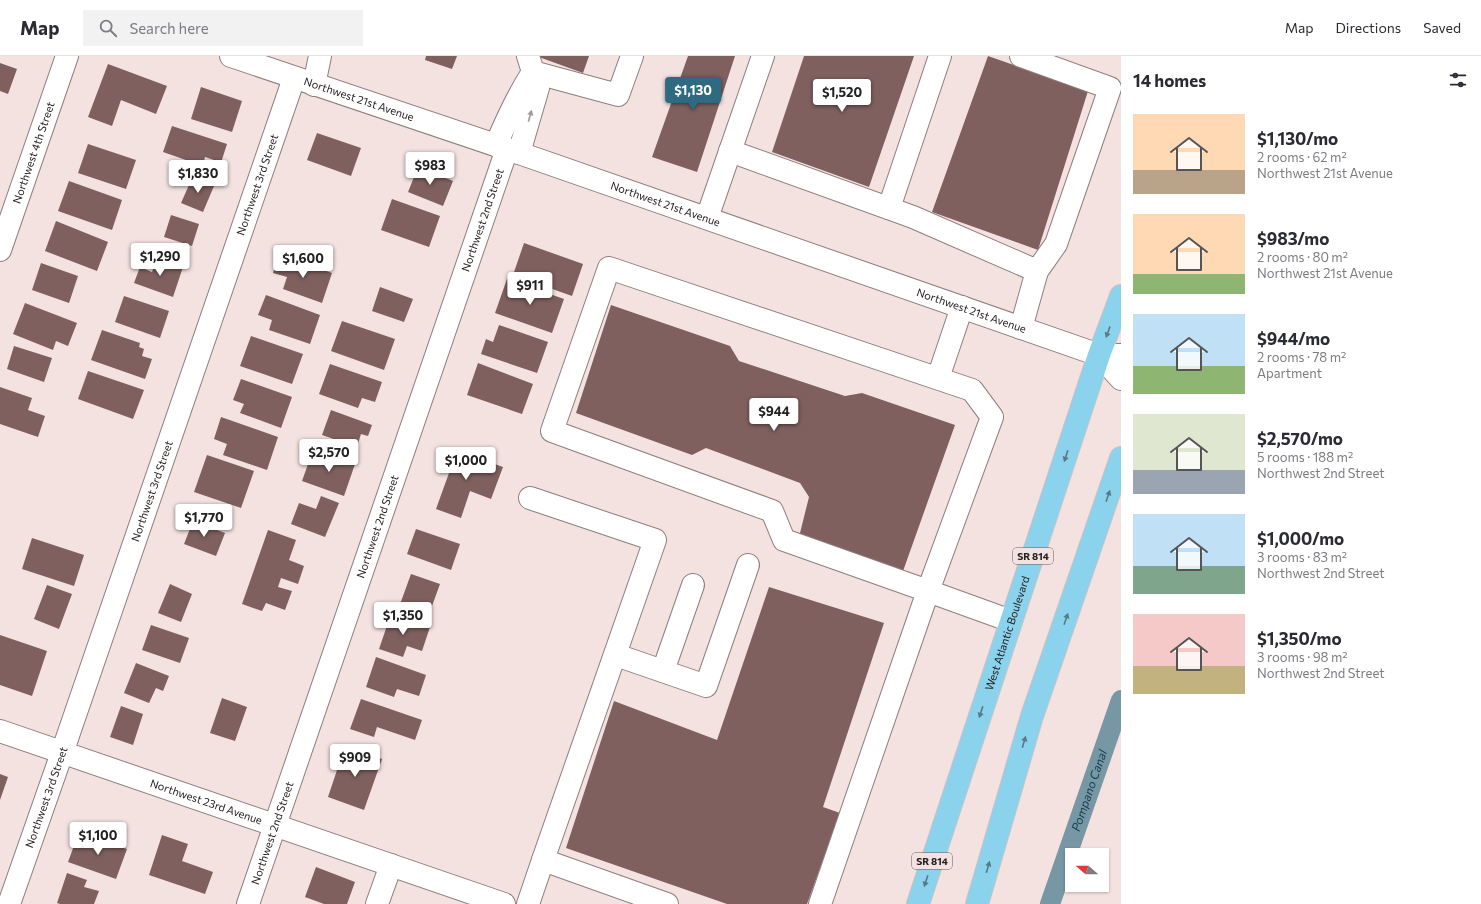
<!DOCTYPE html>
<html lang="en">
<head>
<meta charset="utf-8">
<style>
	body { margin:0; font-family:Commissioner,sans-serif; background:#f2f2f3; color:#2b2b33; height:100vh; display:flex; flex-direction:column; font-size:15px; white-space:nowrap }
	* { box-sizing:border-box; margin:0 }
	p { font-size:13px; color:#7c7c81 }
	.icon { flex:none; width:22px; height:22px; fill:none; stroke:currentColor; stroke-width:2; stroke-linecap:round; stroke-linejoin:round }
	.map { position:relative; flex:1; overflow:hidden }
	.sheet { display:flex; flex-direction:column; background:#fff; width:360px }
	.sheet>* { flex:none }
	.needle { width:26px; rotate:290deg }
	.tools { position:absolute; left:1065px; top:792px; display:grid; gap:8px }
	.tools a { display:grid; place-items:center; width:44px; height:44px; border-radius:0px; background:#fff; box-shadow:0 1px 3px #0004; font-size:20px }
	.price { position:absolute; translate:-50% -34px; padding:0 9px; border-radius:4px; background:#fff; color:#222; font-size:13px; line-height:26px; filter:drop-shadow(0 1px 2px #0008) }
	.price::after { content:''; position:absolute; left:50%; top:24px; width:12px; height:9px; margin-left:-6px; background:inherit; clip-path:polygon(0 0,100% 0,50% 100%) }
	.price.current { background:#2e6a82; color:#fff }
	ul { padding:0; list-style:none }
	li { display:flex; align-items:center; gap:12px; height:100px; padding:0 12px }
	li span { display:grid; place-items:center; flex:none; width:112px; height:80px; border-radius:0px; color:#555 }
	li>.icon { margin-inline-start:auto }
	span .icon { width:48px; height:48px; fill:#fffc; stroke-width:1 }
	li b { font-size:17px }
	h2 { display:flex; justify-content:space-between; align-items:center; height:48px; padding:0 12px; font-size:17px }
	header { display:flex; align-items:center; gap:24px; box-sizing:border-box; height:56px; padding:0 20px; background:#fff; border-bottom:1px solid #e1e1e2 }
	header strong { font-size:19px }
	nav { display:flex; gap:22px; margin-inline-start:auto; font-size:14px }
	.search { width:280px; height:36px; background:#f2f2f3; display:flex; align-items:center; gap:10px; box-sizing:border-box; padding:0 14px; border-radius:0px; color:#7c7c81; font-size:15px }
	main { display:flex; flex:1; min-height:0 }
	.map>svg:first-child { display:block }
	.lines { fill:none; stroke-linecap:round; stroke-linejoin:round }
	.canal { stroke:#7797a5; stroke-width:20 }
	.building { fill:#7f605f }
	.minor-casing { stroke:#8e7e7d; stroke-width:24 }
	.major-casing { stroke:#c7c5c5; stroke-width:24 }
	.minor { stroke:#fff; stroke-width:22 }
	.major { stroke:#8bd2ec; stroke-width:22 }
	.oneway { fill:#9e9b9b }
	.oneway2 { fill:#597986 }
	.labels { text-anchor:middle; stroke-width:4; stroke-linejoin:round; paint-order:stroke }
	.shield { fill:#f4e2e1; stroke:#645a5a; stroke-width:1 }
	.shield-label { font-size:10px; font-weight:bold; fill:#272020 }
	.street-label { font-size:11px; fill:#272020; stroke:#f4e2e1 }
	.water-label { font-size:12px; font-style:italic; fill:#134152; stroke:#f4e2e1 }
</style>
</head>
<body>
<header>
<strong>Map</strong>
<div class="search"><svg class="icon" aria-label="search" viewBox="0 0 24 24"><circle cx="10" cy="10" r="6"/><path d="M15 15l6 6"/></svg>Search here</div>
<nav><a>Map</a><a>Directions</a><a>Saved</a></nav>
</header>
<main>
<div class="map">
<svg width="1121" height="848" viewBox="0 0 1121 848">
	<rect width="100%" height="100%" fill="#f4e2e1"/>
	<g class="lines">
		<!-- canal -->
		<path class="canal" id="s1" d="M1050 848 1121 644"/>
	</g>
	<!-- building -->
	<path class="building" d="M426 0H457L452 13 425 4Z
		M536 0H589L583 17Z
		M688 0H735L697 116 652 101Z
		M804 0H914L869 131 772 96Z
		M988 0 1088 35 1038 194 932 156Z
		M0 7 17 13 8 38 0 35Z
		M108 8 167 30 156 58 121 44 112 70 88 61Z
		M201 31 242 45 232 76 191 63Z
		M172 70 227 88 218 116 210 114 214 104 205 101 203 110 163 96Z
		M317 77 361 92 351 120 307 104Z
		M88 88 136 104 126 133 78 117Z
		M418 111 453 125 443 150 408 136Z
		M193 120 214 130 203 156 181 147Z
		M69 125 122 144 112 174 58 155Z
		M392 143 440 160 429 191 381 174Z
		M171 159 199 168 192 190 164 181Z
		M56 165 108 186 97 215 45 195Z
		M524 187 583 208 572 240 513 219Z
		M279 199 332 217 322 247 283 233 287 221 273 217Z
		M157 202 183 211 173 241 134 227 140 211 152 216Z
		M41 207 78 220 69 247 32 234Z
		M507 223 564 243 552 277 495 257Z
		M380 231 413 243 404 266 372 255Z
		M266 239 320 259 310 288 269 274 272 264 258 259Z
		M124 240 169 255 160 282 115 266Z
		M25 247 77 267 68 290 56 285 53 294 13 278Z
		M611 249 730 290 739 305 845 340 862 337 955 369 902 518 799 481 809 441 800 427 706 392 692 399 576 357Z
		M342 265 395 283 384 314 331 295Z
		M499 269 548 286 537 317 481 298 486 283 493 286Z
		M102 274 140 287 139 291 144 293 142 300 152 303 145 323 91 304Z
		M251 280 303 298 292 328 240 310Z
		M14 290 52 302 44 326 7 313Z
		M478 307 533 328 522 358 467 339Z
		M330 308 382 326 375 346 362 342 358 352 319 338Z
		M88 315 144 334 133 363 78 343Z
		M241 323 292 341 281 372 240 357 244 348 233 344Z
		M0 331 32 342 28 354 45 360 38 381 0 368Z
		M331 354 372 369 368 380 361 378 357 391 322 379Z
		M221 361 278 381 267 414 223 399 227 388 214 383Z
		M449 392 503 411 491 443 470 435 461 462 436 453 449 417 440 414Z
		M313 394 355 408 344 440 302 425Z
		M207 399 254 415 241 452 194 436Z
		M321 440 339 447 325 481 291 468 299 447 316 453Z
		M193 465 225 477 216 500 184 488Z
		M416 473 460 488 451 514 407 498Z
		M268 474 296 484 289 504 304 510 298 528 281 522 278 531 292 535 285 554 266 547 262 555 242 548Z
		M32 482 84 499 74 530 22 513Z
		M411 518 440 528 428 561 399 551Z
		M170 528 192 538 181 566 158 557Z
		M47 529 72 538 59 573 34 563Z
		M769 531 884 567 823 751 840 757 807 848H727L566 792 614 645 717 684Z
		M391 558 430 571 422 595 407 590 403 601 379 593Z
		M151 569 189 582 180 607 142 594Z
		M0 579 47 595 32 640 0 629Z
		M376 601 426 619 419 640 397 633 394 641 366 631Z
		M136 607 169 620 163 635 156 632 149 647 124 637Z
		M222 642 247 651 235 685 210 677Z
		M361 643 422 664 415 684 377 671 374 681 350 673Z
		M121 650 143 658 133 689 110 681Z
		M345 690 382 703 364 754 328 741Z
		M0 718 8 721 0 744Z
		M79 776 127 793 116 823 68 806Z
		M162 779 188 788 182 805 213 816 205 838 149 819Z
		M316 811 355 826 347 848H324L305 841Z
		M67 817 87 824 84 831 99 835 94 848H60L57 847Z"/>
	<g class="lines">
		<defs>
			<g id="minor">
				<path id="s2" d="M231 0 519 97 1099 299H1121"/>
				<path d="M528 0 533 16 618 39 632 0"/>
				<path d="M314 29 320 0"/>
				<path d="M496 89C507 63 518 39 533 16"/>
				<path d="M730 95 913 161 1037 215"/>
				<path d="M519 97 538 32 533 16"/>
				<path d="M889 152 940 0"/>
				<path d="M707 162 763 0"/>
				<path id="s3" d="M0 194 67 0"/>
				<path d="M1021 272 1037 215 1056 188 1110 32 1021 0"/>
				<path d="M1099 299 1121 323"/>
				<path d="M938 322 962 251"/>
				<path d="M530 442 655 484 543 804 667 848"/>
				<path d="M616 599 706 630 748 509"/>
				<path d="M663 615 693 529"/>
				<path id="s4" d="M0 675 504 848"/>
				<path id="s5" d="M9 848 62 697 294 22"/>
				<path id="s6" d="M248 848 507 93"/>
				<path d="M377 848 391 809"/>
				<path d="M528 848 543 804"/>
				<path d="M820 848 928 535 784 484 772 455 552 375 609 212 972 334 992 361 928 535 1011 565"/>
			</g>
			<g id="major">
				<path id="s7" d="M918 848 1099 299 1121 240"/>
				<path d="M977 848 1032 660 1121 402"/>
			</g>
		</defs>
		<!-- minor casing -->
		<use href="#minor" class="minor-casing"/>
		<!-- major casing -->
		<use href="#major" class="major-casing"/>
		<!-- minor -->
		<use href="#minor" class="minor"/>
		<!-- major -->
		<use href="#major" class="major"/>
	</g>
	<!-- one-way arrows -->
	<defs><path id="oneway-solid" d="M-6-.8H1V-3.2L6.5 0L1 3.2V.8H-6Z"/></defs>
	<use class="oneway" href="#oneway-solid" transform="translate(530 60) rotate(-74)"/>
	<g class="oneway2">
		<use href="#oneway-solid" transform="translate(1108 276) rotate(110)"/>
		<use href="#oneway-solid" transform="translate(1066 400) rotate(108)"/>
		<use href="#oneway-solid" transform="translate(1108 440) rotate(-71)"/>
		<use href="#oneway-solid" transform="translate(1066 563) rotate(-71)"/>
		<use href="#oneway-solid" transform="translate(981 656) rotate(108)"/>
		<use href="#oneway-solid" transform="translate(1024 686) rotate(-74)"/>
		<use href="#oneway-solid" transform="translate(988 811) rotate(-74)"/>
		<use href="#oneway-solid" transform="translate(926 825) rotate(108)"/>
	</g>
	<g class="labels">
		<!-- shield labels -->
		<g class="shield">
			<rect x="1013" y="492" width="40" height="16" rx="3"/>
			<rect x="912" y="797" width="40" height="16" rx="3"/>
		</g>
		<g class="shield-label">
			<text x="1033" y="504">SR 814</text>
			<text x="932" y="809">SR 814</text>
		</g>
		<!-- street labels -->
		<g class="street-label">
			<text dy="4" stroke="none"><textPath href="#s2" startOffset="135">Northwest 21st Avenue</textPath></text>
			<text dy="4" stroke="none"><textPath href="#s3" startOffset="103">Northwest 4th Street</textPath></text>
			<text dy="4" stroke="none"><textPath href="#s5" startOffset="761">Northwest 3rd Street</textPath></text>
			<text dy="4" stroke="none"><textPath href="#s2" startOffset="459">Northwest 21st Avenue</textPath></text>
			<text dy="4" stroke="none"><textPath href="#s6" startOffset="723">Northwest 2nd Street</textPath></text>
			<text dy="4" stroke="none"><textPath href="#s2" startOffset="783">Northwest 21st Avenue</textPath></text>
			<text dy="4" stroke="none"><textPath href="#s5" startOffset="437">Northwest 3rd Street</textPath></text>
			<text dy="4" stroke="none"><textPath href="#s6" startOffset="399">Northwest 2nd Street</textPath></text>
			<text dy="4" stroke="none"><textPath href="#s7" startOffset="285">West Atlantic Boulevard</textPath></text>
			<text dy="4" stroke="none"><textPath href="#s5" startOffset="113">Northwest 3rd Street</textPath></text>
			<text dy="4" stroke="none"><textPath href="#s4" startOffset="218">Northwest 23rd Avenue</textPath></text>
			<text dy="4" stroke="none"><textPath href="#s6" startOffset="75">Northwest 2nd Street</textPath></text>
		</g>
		<!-- water labels -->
		<g class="water-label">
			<text dy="4" stroke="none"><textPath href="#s1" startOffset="120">Pompano Canal</textPath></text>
		</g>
	</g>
</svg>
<div class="tools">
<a><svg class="needle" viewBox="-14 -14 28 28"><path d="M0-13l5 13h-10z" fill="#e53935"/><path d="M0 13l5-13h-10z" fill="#7c7c81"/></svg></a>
</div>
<b class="price current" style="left:693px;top:55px">$1,130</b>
<b class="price" style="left:842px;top:57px">$1,520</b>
<b class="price" style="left:430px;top:130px">$983</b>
<b class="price" style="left:198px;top:138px">$1,830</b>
<b class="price" style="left:160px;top:221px">$1,290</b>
<b class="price" style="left:303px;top:223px">$1,600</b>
<b class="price" style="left:530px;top:250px">$911</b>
<b class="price" style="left:774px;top:376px">$944</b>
<b class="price" style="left:329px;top:417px">$2,570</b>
<b class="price" style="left:466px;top:425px">$1,000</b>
<b class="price" style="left:204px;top:482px">$1,770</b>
<b class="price" style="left:403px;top:580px">$1,350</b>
<b class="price" style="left:355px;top:722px">$909</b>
<b class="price" style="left:98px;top:800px">$1,100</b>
</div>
<section class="sheet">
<h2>14 homes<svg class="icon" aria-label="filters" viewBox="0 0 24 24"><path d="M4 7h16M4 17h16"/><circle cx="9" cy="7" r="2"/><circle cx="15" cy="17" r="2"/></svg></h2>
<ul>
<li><span style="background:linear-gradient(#ffd9b3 70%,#b9a48a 0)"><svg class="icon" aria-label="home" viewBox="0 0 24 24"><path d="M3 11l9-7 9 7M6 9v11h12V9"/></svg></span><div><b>$1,130/mo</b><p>2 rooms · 62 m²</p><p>Northwest 21st Avenue</p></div></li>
<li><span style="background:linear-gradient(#ffd9b3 75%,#8fb573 0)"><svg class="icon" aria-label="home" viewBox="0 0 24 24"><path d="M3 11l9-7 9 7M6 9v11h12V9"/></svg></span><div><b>$983/mo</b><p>2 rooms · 80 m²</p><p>Northwest 21st Avenue</p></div></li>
<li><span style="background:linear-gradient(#bfe0f5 65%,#8fb573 0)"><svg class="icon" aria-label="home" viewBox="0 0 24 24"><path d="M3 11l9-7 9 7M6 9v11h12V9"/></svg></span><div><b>$944/mo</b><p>2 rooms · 78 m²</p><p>Apartment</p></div></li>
<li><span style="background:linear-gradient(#dfe7d0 70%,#9aa5b1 0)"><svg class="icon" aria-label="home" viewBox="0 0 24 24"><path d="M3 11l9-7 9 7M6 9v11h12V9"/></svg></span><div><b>$2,570/mo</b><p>5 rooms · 188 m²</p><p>Northwest 2nd Street</p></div></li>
<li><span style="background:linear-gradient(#bfe0f5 65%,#7fa58c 0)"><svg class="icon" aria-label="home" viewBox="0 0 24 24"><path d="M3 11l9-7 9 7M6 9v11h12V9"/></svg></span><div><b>$1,000/mo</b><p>3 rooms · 83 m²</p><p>Northwest 2nd Street</p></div></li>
<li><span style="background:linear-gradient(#f6c9c9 65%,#c2b280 0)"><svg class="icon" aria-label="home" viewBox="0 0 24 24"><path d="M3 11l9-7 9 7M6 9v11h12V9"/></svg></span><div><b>$1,350/mo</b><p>3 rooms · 98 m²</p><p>Northwest 2nd Street</p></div></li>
</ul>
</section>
</main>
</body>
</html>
